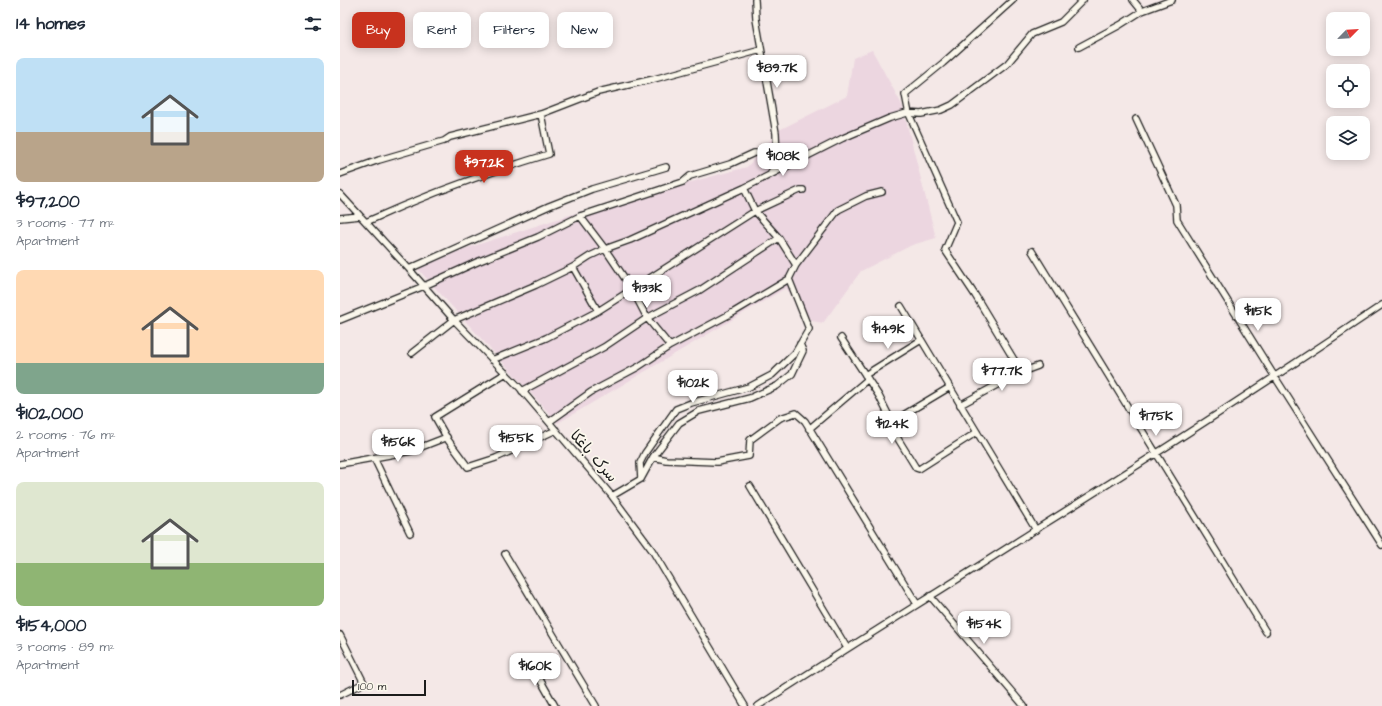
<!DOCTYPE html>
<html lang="en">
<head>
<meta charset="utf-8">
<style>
	body { margin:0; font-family:"Architects Daughter","Playpen Sans Arabic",sans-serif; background:#f2f2f3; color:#1f2937; height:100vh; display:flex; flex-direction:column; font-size:15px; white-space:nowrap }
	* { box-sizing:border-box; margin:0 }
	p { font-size:13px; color:#747a83 }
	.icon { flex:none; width:22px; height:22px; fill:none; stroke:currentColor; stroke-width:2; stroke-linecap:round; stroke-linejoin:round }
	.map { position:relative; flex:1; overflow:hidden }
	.panel { display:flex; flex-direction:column; background:#fff; width:340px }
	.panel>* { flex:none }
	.hud { position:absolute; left:12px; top:12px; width:380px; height:36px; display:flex; gap:8px }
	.needle { width:26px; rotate:66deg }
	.controls { position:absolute; left:986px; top:12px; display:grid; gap:8px }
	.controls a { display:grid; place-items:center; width:44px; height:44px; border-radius:8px; background:#fff; box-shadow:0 2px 10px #0003; font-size:20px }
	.scale { position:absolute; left:12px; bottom:10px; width:74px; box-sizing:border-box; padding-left:4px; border:2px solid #1c1c1c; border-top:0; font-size:11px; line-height:14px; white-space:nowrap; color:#1c1c1c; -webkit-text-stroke:3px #fbf7ec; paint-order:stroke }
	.price { position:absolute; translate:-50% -34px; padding:0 9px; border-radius:8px; background:#fff; color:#222; font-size:13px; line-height:26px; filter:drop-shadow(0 1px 2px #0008) }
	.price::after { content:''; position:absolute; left:50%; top:24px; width:12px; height:9px; margin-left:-6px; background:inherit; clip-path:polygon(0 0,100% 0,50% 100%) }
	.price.current { background:#c8321e; color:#fff }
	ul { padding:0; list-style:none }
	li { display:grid; align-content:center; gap:8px; height:212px; padding:0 16px }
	li span { display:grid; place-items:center; height:124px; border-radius:8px; color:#555 }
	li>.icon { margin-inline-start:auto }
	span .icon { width:72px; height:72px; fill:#fffc; stroke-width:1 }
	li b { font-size:17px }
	h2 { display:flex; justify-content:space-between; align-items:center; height:48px; padding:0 16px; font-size:17px }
	.pill { padding:0 14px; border-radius:8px; background:#fff; box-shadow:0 2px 10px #0003; font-size:14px; line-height:36px }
	.pill.current { background:#c8321e; color:#fff }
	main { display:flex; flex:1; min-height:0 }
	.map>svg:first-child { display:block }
	.built { fill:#ecd6e0 }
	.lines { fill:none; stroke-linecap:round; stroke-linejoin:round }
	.minor-casing { stroke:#1c1c1c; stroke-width:8 }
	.minor { stroke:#fbf7ec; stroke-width:5.5 }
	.labels { text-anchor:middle; stroke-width:3.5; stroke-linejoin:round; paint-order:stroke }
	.street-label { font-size:15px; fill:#1c1c1c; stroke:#fbf7ec }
</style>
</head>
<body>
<main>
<section class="panel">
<h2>14 homes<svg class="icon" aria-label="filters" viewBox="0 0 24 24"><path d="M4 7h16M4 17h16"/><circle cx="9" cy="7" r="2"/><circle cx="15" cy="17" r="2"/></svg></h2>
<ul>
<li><span style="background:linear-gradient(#bfe0f5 60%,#b9a48a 0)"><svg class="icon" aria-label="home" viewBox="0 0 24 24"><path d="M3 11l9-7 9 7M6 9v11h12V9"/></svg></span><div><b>$97,200</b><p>3 rooms · 77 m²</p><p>Apartment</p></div></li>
<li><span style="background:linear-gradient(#ffd9b3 75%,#7fa58c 0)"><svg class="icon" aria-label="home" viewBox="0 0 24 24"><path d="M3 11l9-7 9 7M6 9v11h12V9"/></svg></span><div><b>$102,000</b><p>2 rooms · 76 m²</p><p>Apartment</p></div></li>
<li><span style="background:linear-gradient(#dfe7d0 65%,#8fb573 0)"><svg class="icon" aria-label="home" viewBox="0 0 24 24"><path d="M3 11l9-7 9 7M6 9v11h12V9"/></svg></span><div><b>$154,000</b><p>3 rooms · 89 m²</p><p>Apartment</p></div></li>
</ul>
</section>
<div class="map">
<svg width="1042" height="706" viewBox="0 0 1042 706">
	<rect width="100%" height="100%" fill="#f4e8e7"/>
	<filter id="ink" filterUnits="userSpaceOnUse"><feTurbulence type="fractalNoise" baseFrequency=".025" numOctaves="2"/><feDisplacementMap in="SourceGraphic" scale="8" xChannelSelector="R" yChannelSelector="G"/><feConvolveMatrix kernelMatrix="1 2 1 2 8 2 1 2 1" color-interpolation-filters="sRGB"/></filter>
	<g filter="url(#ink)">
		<!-- built -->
		<path class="built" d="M532 50 562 105 596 238 572 245 521 271 483 323 472 321 446 288 218 423 78 269 121 250 236 213 407 167 439 130 507 96 513 58Z"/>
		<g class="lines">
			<defs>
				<path id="minor" d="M415 0 416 19 436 133 437 158 431 173
					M673 0 603 63 565 94 569 114 617 222 605 250 635 295 682 373
					M793 0 802 11
					M739 47 780 25 802 11 832 0
					M796 119 836 205 837 220 935 377 1042 545
					M0 174 39 160 104 141 110 137 201 114 258 92 314 79 421 50
					M404 188 415 211 439 238 456 265
					M0 194 69 269 114 320 179 387 272 496 312 550 405 706
					M240 216 265 249 292 289 307 318 330 346
					M0 218 20 216
					M26 222C85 195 146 173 209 154L201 114
					M692 251 926 632
					M233 267 258 311
					M69 269 209 206 252 189 326 167
					M561 306 696 530
					M0 320 84 286 137 262 198 237 240 216 343 182 350 176 390 164 414 153H422L431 155 437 158
					M501 338 539 396 548 414 552 429 576 468 579 469 637 432
					M72 353 114 320 196 285 233 267 250 256 265 249 290 240 404 188 503 138 550 118 567 113 581 114 601 110 612 105 667 64 692 34 721 22 743 0
					M152 360 206 338 258 311 415 211 460 190H463
					M166 373 95 417 108 440 128 467 156 458 216 430
					M525 375 581 340
					M182 391 264 347 307 318 360 290 439 238
					M620 405 679 373 698 366
					M209 422 251 392 298 367 330 346 394 312 449 279 456 265 498 210 526 196 542 192
					M550 423 610 387
					M469 429 528 379
					M313 457 326 460 377 462 409 456 410 440 440 418 456 413 465 421 577 604
					M34 458 70 533
					M0 464 71 451 107 437
					M301 479 300 463 305 453 336 409 351 403 409 387 432 375 455 353 469 329 449 279
					M410 486 507 648
					M272 496 301 479 313 457 339 423 359 411 410 398 437 386 452 374 463 351 460 344
					M165 554 256 706
					M590 596 684 706
					M0 635 24 683 0 695
					M189 660 215 706
					M418 706C510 646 603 589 695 530 812 457 928 382 1042 305"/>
			</defs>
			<!-- minor casing -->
			<use href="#minor" class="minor-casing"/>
			<!-- minor -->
			<use href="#minor" class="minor"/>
		</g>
	</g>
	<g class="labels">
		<!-- street labels -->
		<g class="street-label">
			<text transform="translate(254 456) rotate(49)" y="5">سرک باغکا</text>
		</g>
	</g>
</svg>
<div class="controls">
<a><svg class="needle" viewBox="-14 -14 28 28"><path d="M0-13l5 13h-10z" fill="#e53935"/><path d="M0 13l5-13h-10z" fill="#747a83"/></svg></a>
<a><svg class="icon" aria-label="locate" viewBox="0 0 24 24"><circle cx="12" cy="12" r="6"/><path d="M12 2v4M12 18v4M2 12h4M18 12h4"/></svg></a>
<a><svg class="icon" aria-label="layers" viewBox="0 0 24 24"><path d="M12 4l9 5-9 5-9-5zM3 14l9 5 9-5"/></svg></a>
</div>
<div class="scale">100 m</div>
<b class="price" style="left:437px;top:89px">$89.7K</b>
<b class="price" style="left:443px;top:177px">$108K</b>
<b class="price current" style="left:144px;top:184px">$97.2K</b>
<b class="price" style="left:307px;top:309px">$133K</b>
<b class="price" style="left:918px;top:332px">$115K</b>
<b class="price" style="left:548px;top:350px">$149K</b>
<b class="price" style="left:662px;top:392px">$77.7K</b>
<b class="price" style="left:353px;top:404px">$102K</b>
<b class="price" style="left:816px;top:437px">$175K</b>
<b class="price" style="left:552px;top:445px">$124K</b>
<b class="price" style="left:176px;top:459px">$155K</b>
<b class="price" style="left:58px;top:463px">$156K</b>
<b class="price" style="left:644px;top:645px">$154K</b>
<b class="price" style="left:195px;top:687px">$160K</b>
<div class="hud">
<a class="pill current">Buy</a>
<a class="pill">Rent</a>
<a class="pill">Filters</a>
<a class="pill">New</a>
</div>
</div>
</main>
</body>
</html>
